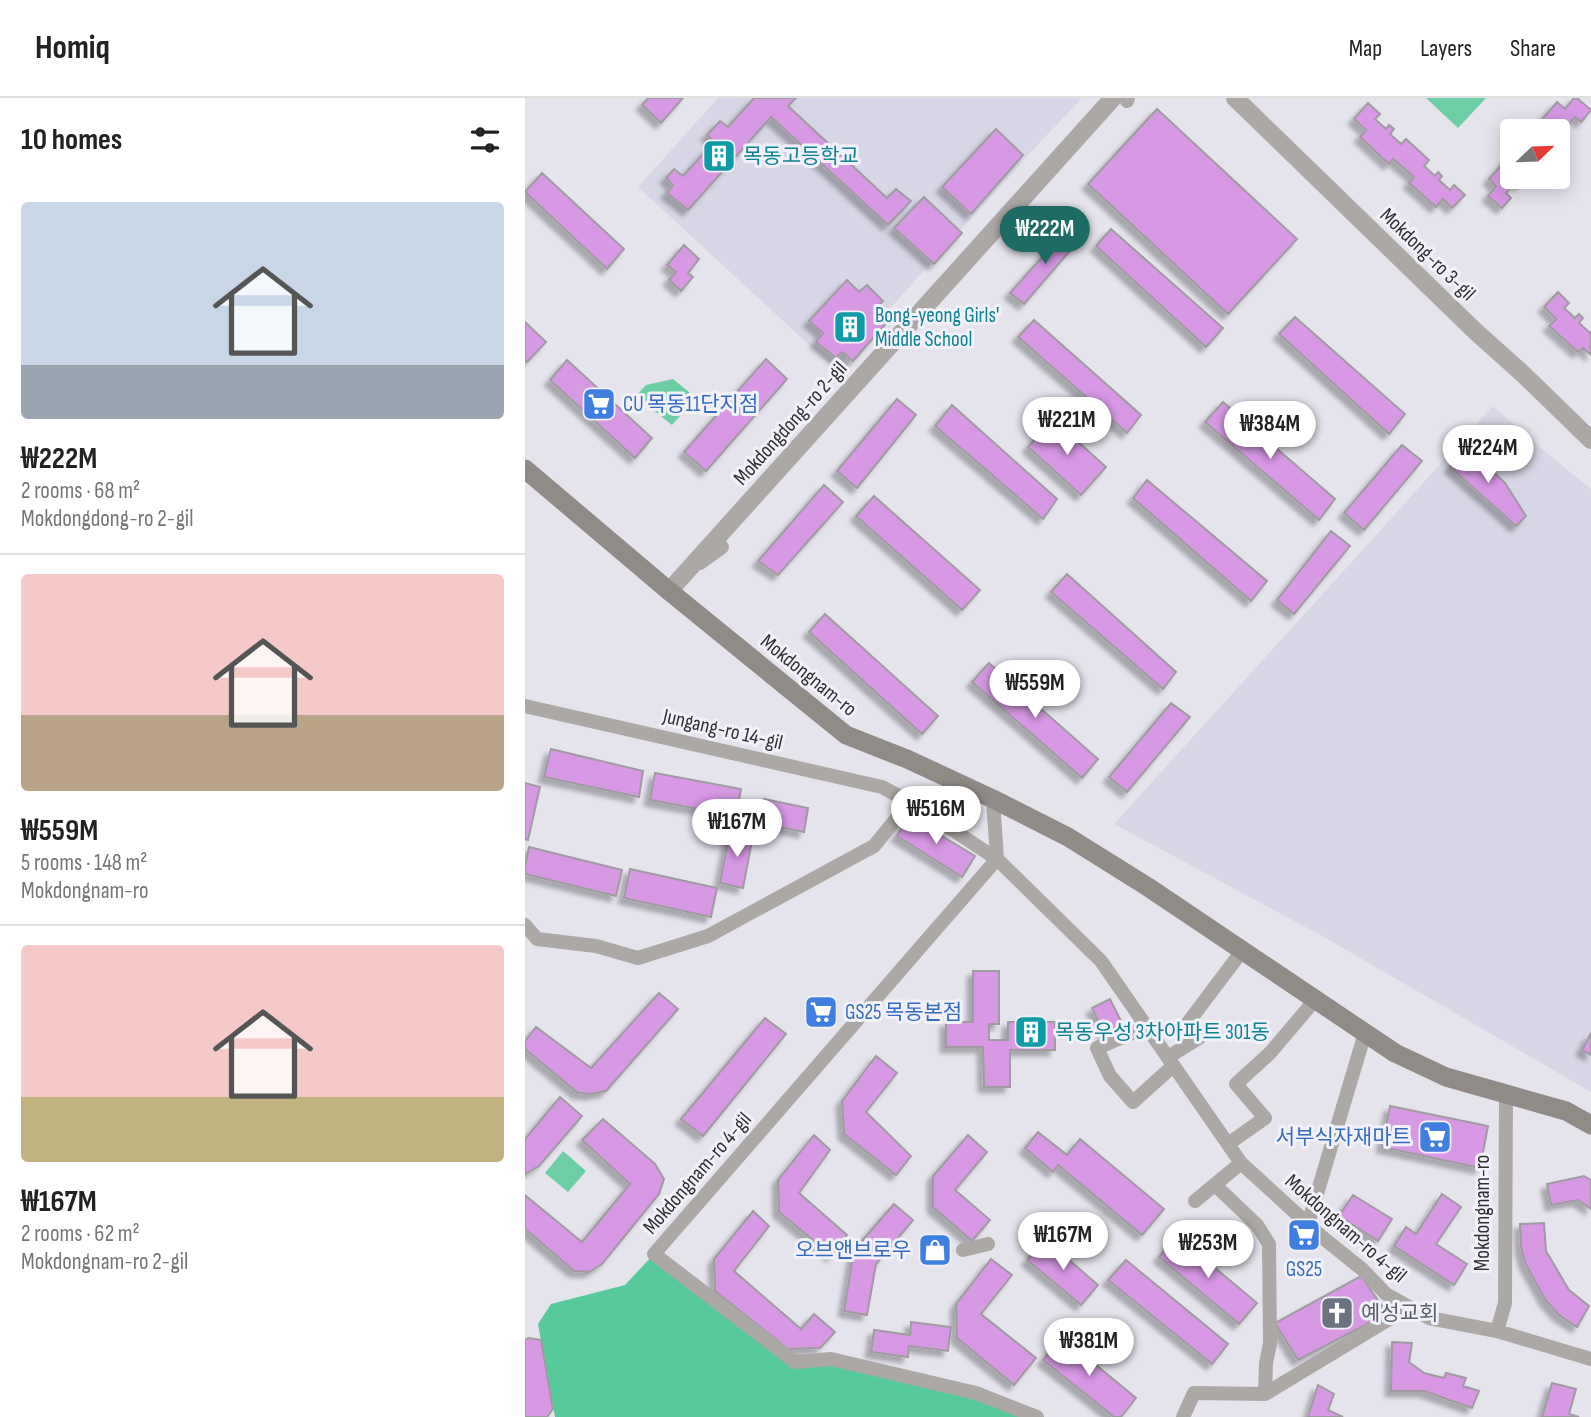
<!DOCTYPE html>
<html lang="en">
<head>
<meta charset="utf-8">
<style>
	body { margin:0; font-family:"Sofia Sans Condensed","Noto Sans KR",sans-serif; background:#f6f6f6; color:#222; height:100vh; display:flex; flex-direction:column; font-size:26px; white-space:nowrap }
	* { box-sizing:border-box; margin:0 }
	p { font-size:23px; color:#767676 }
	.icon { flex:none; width:38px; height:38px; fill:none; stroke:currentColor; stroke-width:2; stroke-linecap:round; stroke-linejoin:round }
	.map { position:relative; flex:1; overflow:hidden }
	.side { display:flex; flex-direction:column; background:#fff; width:525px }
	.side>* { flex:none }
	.needle { width:46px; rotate:67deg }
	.tools { position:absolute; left:975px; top:21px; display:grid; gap:14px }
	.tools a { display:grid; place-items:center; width:70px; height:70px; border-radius:7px; background:#fff; box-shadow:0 4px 18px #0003; font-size:35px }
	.price { position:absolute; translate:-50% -60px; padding:0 16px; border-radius:24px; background:#fff; color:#222; font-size:23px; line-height:46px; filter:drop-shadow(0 2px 4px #0008) }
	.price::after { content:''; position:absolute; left:50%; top:42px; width:21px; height:16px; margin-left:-10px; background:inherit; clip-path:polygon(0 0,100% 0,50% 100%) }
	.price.active { background:#1e6a65; color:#fff }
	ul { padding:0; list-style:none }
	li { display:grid; align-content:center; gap:14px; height:371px; padding:0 21px }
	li+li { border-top:2px solid #e0e0e0 }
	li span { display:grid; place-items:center; height:217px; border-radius:7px; color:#555 }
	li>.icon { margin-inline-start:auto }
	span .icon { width:126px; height:126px; fill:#fffc; stroke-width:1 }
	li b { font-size:30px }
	h2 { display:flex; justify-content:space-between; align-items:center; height:84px; padding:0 21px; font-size:30px }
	header { display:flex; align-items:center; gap:42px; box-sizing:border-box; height:98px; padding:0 35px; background:#fff; border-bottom:2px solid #e0e0e0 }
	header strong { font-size:33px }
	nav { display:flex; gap:38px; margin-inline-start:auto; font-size:24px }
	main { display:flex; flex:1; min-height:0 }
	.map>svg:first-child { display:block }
	.built { fill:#d7d6e6 }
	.green { fill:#6bcea4 }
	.forest { fill:#57ca9b }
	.building { fill:#d798e4; stroke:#a09ba1; stroke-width:2; filter:url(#shadow) }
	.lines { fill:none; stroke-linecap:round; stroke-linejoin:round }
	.minor { stroke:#aca8a6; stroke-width:14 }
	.tertiary { stroke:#aca8a6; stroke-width:18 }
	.secondary { stroke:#908b87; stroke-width:19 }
	.labels { text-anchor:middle; stroke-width:6; stroke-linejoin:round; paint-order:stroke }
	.culture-label { font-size:21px; fill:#0d838f; stroke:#f2f1fa; text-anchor:start }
	.street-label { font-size:21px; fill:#303033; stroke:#f2f1fa }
	.shop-label { font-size:21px; fill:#366cbe; stroke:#f2f1fa; text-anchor:start }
	.worship-label { font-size:21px; fill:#5b616d; stroke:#f2f1fa; text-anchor:start }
</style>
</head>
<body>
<header>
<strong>Homiq</strong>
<nav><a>Map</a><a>Layers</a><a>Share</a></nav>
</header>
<main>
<section class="side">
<h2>10 homes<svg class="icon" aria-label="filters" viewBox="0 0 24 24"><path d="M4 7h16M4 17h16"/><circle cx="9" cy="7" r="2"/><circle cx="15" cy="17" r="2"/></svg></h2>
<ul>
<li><span style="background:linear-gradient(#c9d6e8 75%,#9aa5b1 0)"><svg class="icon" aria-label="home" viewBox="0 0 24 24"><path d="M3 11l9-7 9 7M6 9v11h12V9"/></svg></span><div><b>₩222M</b><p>2 rooms · 68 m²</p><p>Mokdongdong-ro 2-gil</p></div></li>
<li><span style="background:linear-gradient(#f6c9c9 65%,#b9a48a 0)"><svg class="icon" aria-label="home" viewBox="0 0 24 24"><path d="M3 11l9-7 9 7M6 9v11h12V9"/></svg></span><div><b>₩559M</b><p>5 rooms · 148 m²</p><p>Mokdongnam-ro</p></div></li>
<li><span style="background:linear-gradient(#f6c9c9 70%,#c2b280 0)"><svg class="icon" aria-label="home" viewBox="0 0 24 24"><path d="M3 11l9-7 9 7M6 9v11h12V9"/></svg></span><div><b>₩167M</b><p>2 rooms · 62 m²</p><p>Mokdongnam-ro 2-gil</p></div></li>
</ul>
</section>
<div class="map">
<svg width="1066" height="1319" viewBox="0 0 1066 1319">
	<defs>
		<filter id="shadow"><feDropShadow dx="-5.5" dy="5.5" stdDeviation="2" flood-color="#0004"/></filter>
	</defs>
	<rect width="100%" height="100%" fill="#e5e4ed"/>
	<!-- built -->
	<path class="built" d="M193 0H557L502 58 314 267 308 269 113 89Z
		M968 308 1017 351 1066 391V994L799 839 589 726Z"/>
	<!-- green -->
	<path class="green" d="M901 0H961L933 30Z
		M148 281 171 300 147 327 111 298 121 287Z
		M38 1053 61 1073 43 1094 20 1075Z"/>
	<!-- forest -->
	<path class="forest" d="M129 1156 270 1264 306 1261 512 1319H30L13 1226 26 1206 100 1187Z"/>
	<!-- building -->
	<path class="building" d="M123 0H158L136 25 117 7Z
		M229 0H271L263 8 362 100 371 91 386 103 363 127 246 19 163 112 142 95 148 87 141 80 149 71 158 78 189 44 182 37 195 23 203 29Z
		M1049 0H1052L1066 12 1056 24 1050 19 1040 30 1044 34 1040 38 1035 34 1032 38V33H1007L1032 4 1040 11Z
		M843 5 855 16 850 21 861 31 864 27 869 31 865 36 876 46 881 41 904 62 899 68 910 78 913 74 917 78 914 82 925 92 929 87 940 97 927 110 918 101 911 109 884 85 889 79 868 61 864 66 835 39 841 32 829 21Z
		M632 11 772 141 703 216 563 86Z
		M471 31 498 57 446 116 417 89Z
		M987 55V79H996L995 80 998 83 995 87 991 84 981 95 986 100 977 110 963 98 971 88 964 81Z
		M17 75 99 151 82 171 0 94Z
		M399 99 437 135 409 166 369 130Z
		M544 129 555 141 499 206 485 195Z
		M586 131 698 230 681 249 571 148Z
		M159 147 174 161 163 175 168 179 156 193 144 182 151 174 142 167Z
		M322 182 334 194 342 187 358 203 351 210 364 222 328 263 317 254 311 260 291 244 298 235 284 223Z
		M1033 194 1044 205 1039 210 1050 220 1054 216 1058 220 1054 225 1065 235 1066 234V257L1058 250 1053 254 1024 228 1031 221 1019 209Z
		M770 219 880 316 864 336 754 236Z
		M509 222 616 317 602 335 493 239Z
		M0 224 21 244 2 264 0 262Z
		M241 261 262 281 181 373 159 354Z
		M42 262 127 340 110 360 25 282Z
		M372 301 391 317 332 390 312 373Z
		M698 304 810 401 794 422 680 324Z
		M427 307 532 401 518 421 410 328Z
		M528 321 581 369 556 397 503 349Z
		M877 347 897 363 839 432 819 415Z
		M942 349 980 385 1001 418 991 428 925 369Z
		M622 382 742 483 726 503 608 400Z
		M299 387 318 404 253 477 233 463Z
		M349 398 455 492 437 512 331 418Z
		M806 433 825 448 769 516 752 502Z
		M542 476 651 574 638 591 526 494Z
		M300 516 413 618 397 636 284 534Z
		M464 565 573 661 557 680 447 584Z
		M646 605 665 619 602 694 584 679Z
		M26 651 118 673 114 699 19 679Z
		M130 675 216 691 211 718 125 702Z
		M0 685 15 689 3 742 0 741Z
		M239 701 283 710 279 734 234 725Z
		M384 718 450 758 437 779 372 738Z
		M205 732 228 737 218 790 195 785Z
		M4 749 97 772 91 798 0 776V768Z
		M105 771 192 790 186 819 99 800Z
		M448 873H474V926H464V942H483V924H530V952H485V989H459L458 949H421V924H448Z
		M134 895 153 911 81 993 66 996 53 995 0 951V943L11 929 66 970Z
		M585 901 599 929 581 938 567 910Z
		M240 920 261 936 178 1038 156 1021Z
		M1066 935V957L1057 952Z
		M351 958 372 975 341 1014 386 1058 371 1077 319 1036 317 1003Z
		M35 999 57 1018 14 1068 0 1076V1041Z
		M865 1008 963 1028 955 1070 857 1049Z
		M78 1021 130 1066 139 1081 134 1096 77 1166 64 1174 49 1173 0 1131V1097L57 1144 105 1086 57 1042Z
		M513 1034 542 1057 555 1041 639 1111 617 1137 533 1067 528 1074 500 1050Z
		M289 1037 305 1052 274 1095 322 1137 307 1158 254 1114 253 1082Z
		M443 1037 462 1054 430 1092 465 1122 447 1143 408 1109V1078Z
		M1059 1078 1066 1082V1111L1053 1102 1026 1107 1022 1086Z
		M917 1096 936 1109 911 1146 942 1166 929 1187 869 1148 881 1129 891 1136Z
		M828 1097 867 1121 853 1143 814 1118Z
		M369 1106 388 1122 351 1166 342 1217 319 1213 329 1152Z
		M228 1113 244 1128 209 1173 276 1231 289 1216 310 1234 295 1250 263 1251 190 1193 189 1161Z
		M1019 1125 1021 1153 1044 1192 1064 1208 1052 1229 1034 1217 1021 1203 1000 1165 996 1149 995 1126Z
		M652 1138 732 1205 714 1226 634 1159Z
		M520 1141 573 1187 556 1207 502 1162Z
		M466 1161 487 1177 456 1216 511 1260 489 1287 432 1240 431 1206Z
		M601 1162 703 1246 687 1266 583 1182Z
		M836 1178 857 1208 852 1221 773 1262 750 1225Z
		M386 1224 426 1229 423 1253 384 1248 383 1259 346 1254 349 1232 385 1237Z
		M537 1239 611 1300 596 1319H589L518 1262Z
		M3 1240 16 1242 28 1311 22 1319H0V1242Z
		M867 1244 887 1245 884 1264 899 1275 919 1280 921 1275 941 1280 938 1288 954 1293 947 1310 899 1293H866Z
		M1027 1285 1051 1291 1044 1316 1054 1319H1017Z
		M793 1287 809 1296 803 1312 818 1319H783Z"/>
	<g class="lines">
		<!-- minor -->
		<path class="minor" d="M602 3 603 0
			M175 465 197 449
			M0 608 357 689 385 704 472 761 576 863 716 1065 797 1139 838 1172 861 1196 904 1220 972 1233 1066 1261
			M468 701 472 761 129 1156 270 1264 306 1261 451 1295 512 1319
			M0 827 12 841 71 848 113 860 183 838 349 748 385 704
			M621 929 572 950 585 978 608 1004 648 968
			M643 959 674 940 662 926 717 853
			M703 1046 740 1020 711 986 745 955 790 902
			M670 1103 716 1065
			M783 1126 840 935
			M438 1152 463 1146
			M972 1233 980 1205 981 996
			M740 1296 884 1209
			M658 1319 669 1295 740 1296 741 1265 745 1246 744 1146 732 1127 690 1087"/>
		<!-- tertiary -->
		<path class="tertiary" d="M710 0 950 233 998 276 1066 342
			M144 493 588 0"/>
		<!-- secondary -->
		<path class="secondary" d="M0 371 144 493 321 637 382 661 468 701 543 739 623 789 870 955 921 979 1041 1013 1066 1027"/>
	</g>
	<!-- icons -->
	<defs>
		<symbol id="building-square" viewBox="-11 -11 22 22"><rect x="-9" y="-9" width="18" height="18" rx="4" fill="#0f9aa8" stroke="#f2f1fa"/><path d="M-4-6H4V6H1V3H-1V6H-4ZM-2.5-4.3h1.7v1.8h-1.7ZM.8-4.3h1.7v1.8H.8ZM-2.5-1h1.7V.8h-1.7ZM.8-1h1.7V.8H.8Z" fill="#fff"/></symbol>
		<symbol id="supermarket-square" viewBox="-11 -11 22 22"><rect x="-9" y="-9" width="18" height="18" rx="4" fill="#3f7fe0" stroke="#f2f1fa"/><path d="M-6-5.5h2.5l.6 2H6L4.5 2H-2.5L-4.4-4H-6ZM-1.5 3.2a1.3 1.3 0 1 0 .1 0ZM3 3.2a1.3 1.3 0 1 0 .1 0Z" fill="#fff"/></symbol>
		<symbol id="shop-square" viewBox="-11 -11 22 22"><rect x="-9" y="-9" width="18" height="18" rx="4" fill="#3f7fe0" stroke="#f2f1fa"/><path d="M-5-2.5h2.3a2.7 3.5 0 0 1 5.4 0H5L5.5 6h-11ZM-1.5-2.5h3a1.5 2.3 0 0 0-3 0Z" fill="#fff"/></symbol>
		<symbol id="church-square" viewBox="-11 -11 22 22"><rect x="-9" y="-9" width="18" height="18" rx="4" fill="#6b7280" stroke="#f2f1fa"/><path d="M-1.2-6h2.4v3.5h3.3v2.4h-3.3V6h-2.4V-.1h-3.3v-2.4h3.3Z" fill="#fff"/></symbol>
	</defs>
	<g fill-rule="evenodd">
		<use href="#building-square" x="175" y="39" width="38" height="38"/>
		<use href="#building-square" x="306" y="210" width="38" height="38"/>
		<use href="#supermarket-square" x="55" y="287" width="38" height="38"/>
		<use href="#supermarket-square" x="277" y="895" width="38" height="38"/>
		<use href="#building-square" x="487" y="915" width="38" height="38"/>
		<use href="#supermarket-square" x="891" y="1020" width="38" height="38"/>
		<use href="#supermarket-square" x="760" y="1118" width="38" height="38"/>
		<use href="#shop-square" x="391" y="1133" width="38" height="38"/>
		<use href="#church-square" x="793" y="1196" width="38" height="38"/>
	</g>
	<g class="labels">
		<!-- culture labels -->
		<g class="culture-label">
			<text x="218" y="65">목동고등학교</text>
			<text x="350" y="224">Bong-yeong Girls'<tspan x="350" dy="24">Middle School</tspan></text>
			<text x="530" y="941">목동우성 3차아파트 301동</text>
		</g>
		<!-- street labels -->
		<g class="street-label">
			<text transform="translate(903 156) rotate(44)" y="7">Mokdong-ro 3-gil</text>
			<text transform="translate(265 325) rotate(-48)" y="7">Mokdongdong-ro 2-gil</text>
			<text transform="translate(284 577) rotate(39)" y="7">Mokdongnam-ro</text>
			<text transform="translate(198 631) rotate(13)" y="7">Jungang-ro 14-gil</text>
			<text transform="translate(172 1075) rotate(-49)" y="7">Mokdongnam-ro 4-gil</text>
			<text transform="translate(957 1115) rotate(-90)" y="7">Mokdongnam-ro</text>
			<text transform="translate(821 1130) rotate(41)" y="7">Mokdongnam-ro 4-gil</text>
		</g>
		<!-- shop labels -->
		<g class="shop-label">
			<text x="98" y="313">CU 목동11단지점</text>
			<text x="320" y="921">GS25 목동본점</text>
			<text x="886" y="1046" text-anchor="end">서부식자재마트</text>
			<text x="386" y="1159" text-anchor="end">오브앤브로우</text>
			<text x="779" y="1178" text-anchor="middle">GS25</text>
		</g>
		<!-- worship labels -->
		<g class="worship-label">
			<text x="836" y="1222">예성교회</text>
		</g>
	</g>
</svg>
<div class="tools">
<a><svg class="needle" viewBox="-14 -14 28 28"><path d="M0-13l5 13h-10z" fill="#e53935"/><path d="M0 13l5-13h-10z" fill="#767676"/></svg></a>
</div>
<b class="price active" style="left:520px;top:168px">₩222M</b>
<b class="price" style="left:542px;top:359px">₩221M</b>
<b class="price" style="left:745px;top:363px">₩384M</b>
<b class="price" style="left:963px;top:387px">₩224M</b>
<b class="price" style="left:510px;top:622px">₩559M</b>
<b class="price" style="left:411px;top:748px">₩516M</b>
<b class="price" style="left:212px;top:761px">₩167M</b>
<b class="price" style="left:538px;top:1174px">₩167M</b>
<b class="price" style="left:683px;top:1182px">₩253M</b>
<b class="price" style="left:564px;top:1280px">₩381M</b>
</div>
</main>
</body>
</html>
